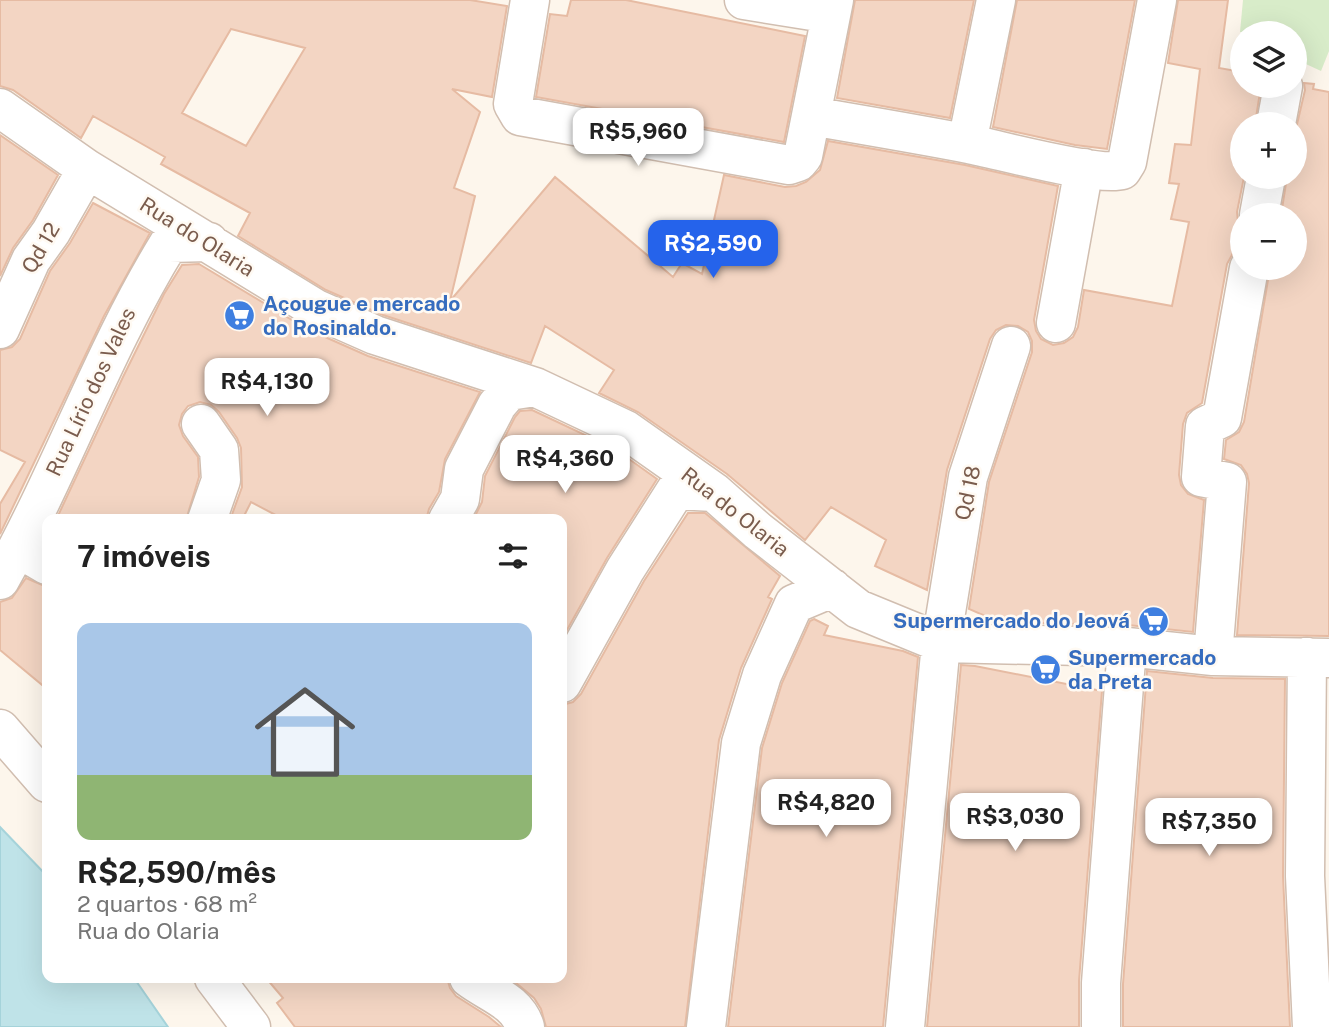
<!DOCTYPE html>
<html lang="pt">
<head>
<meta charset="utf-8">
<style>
	body { margin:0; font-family:"Public Sans",sans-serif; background:#f2f2f2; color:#222; height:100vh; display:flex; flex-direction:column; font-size:26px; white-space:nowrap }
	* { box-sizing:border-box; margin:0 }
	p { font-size:23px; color:#767676 }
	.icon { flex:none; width:38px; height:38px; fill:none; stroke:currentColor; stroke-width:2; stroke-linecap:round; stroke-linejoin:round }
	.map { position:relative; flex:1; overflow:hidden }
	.drawer { position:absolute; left:42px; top:514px; width:525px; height:469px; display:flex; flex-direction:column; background:#fff; border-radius:14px; box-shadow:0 7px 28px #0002 }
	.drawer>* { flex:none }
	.buttons { position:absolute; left:1230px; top:21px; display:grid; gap:14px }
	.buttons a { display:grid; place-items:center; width:77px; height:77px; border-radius:50%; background:#fff; box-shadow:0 7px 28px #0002; font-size:35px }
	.price { position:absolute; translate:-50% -60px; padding:0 16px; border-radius:14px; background:#fff; color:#222; font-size:23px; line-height:46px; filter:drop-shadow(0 2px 4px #0008) }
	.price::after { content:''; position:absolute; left:50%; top:42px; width:21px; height:16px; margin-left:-10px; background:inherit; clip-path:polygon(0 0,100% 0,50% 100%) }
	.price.active { background:#2563eb; color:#fff }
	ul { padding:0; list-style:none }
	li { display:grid; align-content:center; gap:14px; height:371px; padding:0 35px }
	li span { display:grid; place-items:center; height:217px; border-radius:14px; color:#555 }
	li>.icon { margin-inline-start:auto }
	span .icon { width:126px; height:126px; fill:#fffc; stroke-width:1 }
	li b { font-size:30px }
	h2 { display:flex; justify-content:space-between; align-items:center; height:84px; padding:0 35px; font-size:30px }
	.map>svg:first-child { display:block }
	.green { fill:#d8ecc9 }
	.water { fill:#bfe3e8; stroke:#a5d3da; stroke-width:2 }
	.building { fill:#f3d5c3; stroke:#e6bba3; stroke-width:2; fill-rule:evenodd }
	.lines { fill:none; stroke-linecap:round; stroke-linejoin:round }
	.minor-casing { stroke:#d1beb0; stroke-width:41 }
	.minor { stroke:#fff; stroke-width:38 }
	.labels { text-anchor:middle; stroke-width:5; stroke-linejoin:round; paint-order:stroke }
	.street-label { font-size:21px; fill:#7a5c4d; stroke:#fffaf3 }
	.shop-label { font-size:21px; font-weight:bold; fill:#366cbe; stroke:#fffaf3; text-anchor:start }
</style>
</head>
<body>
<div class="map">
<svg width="1329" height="1027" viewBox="0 0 1329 1027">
	<rect width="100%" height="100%" fill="#fdf6ec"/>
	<!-- green -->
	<path class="green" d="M1243 0H1329V51L1321 71 1295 59V33L1240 32Z"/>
	<!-- water -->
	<path class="water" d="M0 827 47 876V978H134L168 1027H0Z"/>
	<!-- building -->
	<path class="building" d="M0 0H470L507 6 492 97 452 89 480 112 454 188 475 196 450 301 555 177 673 277 682 263 702 274 724 175 785 187 796 186 806 182 820 170 828 141 965 165 1058 186 1034 320 1036 331 1041 339 1053 345 1064 343 1073 337 1078 327 1084 290 1172 306 1189 222 1171 219 1179 184 1169 183 1175 144 1191 145 1200 69 1168 63 1178 0H1228L1219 68 1242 72V86H1261L1255 124H1242L1244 177 1237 212 1238 222 1242 228V247L1233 253 1227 264 1202 403 1187 413 1183 424 1179 475 1181 485 1188 494 1204 500 1193 632 1128 625 999 622 969 609 989 482 1032 352V341L1028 332 1018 326 1006 325 996 330 990 339 947 470 927 590 875 566 886 540 831 507 805 540 727 474 638 412 599 393 614 370 545 326 531 363 383 315 326 290 238 236 250 213 161 164 165 157 93 116 81 138 13 90 0 86ZM231 29 305 48 246 146 182 113Z
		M571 0H626L805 36 784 142 536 97 550 14 567 16Z
		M855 0H974L950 118 837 98Z
		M1017 0H1135L1107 149 1075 145 993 127Z
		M1304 83 1314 84 1313 89 1329 92V636L1237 635 1249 483 1247 474 1241 465 1224 459 1226 440 1239 432 1244 422 1270 268H1295V215H1281L1287 177H1295V133L1305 90Z
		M0 135 58 175 33 220 13 248 0 276Z
		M93 203 150 233 104 316 0 534V504L25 462 0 450V350L12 347 20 339 50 271 70 243Z
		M199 264 307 329 368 356 480 392 445 459 439 492 429 509 426 520H285L251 502 242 520H230L242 487 241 448 237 438 219 412 211 405 200 402 188 406 182 414 179 425 183 436 198 457 199 477 186 520H56L123 377 164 294 182 265Z
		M532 410 615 449 657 479 607 558 562 639V520H473L482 502 485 476 515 417 520 411Z
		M688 513H705L780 576 768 597 772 599 741 668 719 740 685 1027H546L541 1009 534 998 510 978H562V705L573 702 581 694 644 581Z
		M26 578 47 587V689L0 650V602L12 598Z
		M814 619 828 626 824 635 903 651 918 657 883 1027H728L762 748 782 683 810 621Z
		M961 665 975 666 1102 691 1079 981V1027H927Z
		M1147 671 1213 678 1285 679 1283 876 1290 1027H1123V984Z
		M266 978H447L450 988 456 996 489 1017 501 1027H295L277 1003 283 998Z"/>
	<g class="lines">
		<defs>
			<path id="minor" d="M530 0 513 104 520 116 789 165 798 162 803 156 834 0
				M744 0 831 14
				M0 108 87 169 316 309 375 335 535 387 626 430 714 492 758 531 858 609 941 643 1127 647 1213 656 1329 658
				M811 116C863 125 917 134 969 144 1000 150 1098 177 1122 170L1127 162 1157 0
				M1276 124 1283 86
				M967 143 996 0
				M1259 215 1266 177
				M1056 323 1084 168
				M0 329 31 260 51 232 87 169
				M201 424 219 450 221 480 207 520
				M448 520 460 499 464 469 497 405 509 391 535 387
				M18 548 47 565
				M0 580C62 470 103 350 169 243L209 242
				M1213 656 1227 482 1201 477 1205 426 1222 418 1249 268
				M1307 657 1305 876 1312 1027
				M562 683 625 570 676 490 714 492
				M0 729 47 783
				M214 978 251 1027
				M469 978C490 994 517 1001 525 1027
				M706 1027 741 743 762 675 794 604 832 588
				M905 1027 941 643 968 477 1011 346
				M1101 1027V983L1127 647"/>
		</defs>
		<!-- minor casing -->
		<use href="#minor" class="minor-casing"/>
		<!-- minor -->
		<use href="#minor" class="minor"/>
	</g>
	<!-- icons -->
	<defs>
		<symbol id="supermarket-disc" viewBox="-11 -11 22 22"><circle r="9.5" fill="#3f7fe0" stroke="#fffaf3"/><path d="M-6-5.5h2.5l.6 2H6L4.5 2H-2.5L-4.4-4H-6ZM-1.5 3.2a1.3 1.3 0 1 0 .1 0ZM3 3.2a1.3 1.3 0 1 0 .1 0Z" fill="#fff"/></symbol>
	</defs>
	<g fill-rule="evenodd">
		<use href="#supermarket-disc" x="222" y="298" width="35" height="35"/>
		<use href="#supermarket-disc" x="1136" y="604" width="35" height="35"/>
		<use href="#supermarket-disc" x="1028" y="652" width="35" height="35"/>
	</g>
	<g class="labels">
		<!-- street labels -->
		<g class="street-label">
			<text transform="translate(197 237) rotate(32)" y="7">Rua do Olaria</text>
			<text transform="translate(41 248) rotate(-60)" y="7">Qd 12</text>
			<text transform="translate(91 392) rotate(-65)" y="7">Rua Lírio dos Vales</text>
			<text transform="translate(968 493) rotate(-78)" y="7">Qd 18</text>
			<text transform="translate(735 512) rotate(38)" y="7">Rua do Olaria</text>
		</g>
		<!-- shop labels -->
		<g class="shop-label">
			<text x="263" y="311">Açougue e mercado<tspan x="263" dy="24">do Rosinaldo.</tspan></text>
			<text x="1130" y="628" text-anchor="end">Supermercado do Jeová</text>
			<text x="1068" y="665">Supermercado<tspan x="1068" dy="24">da Preta</tspan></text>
		</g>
	</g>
</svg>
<div class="buttons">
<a><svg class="icon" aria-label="layers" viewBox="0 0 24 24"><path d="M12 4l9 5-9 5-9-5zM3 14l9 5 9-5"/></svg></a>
<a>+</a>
<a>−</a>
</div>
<b class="price" style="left:638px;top:168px">R$5,960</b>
<b class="price active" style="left:713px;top:280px">R$2,590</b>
<b class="price" style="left:267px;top:418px">R$4,130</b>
<b class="price" style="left:565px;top:495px">R$4,360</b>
<b class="price" style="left:826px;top:839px">R$4,820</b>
<b class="price" style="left:1015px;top:853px">R$3,030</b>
<b class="price" style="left:1209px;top:858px">R$7,350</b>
<section class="drawer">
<h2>7 imóveis<svg class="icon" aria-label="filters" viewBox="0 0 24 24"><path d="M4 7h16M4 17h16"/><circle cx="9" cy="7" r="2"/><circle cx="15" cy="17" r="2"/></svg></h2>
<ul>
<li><span style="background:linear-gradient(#a9c7e8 70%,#8fb573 0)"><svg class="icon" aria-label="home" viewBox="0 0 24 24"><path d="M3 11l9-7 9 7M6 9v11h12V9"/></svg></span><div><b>R$2,590/mês</b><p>2 quartos · 68 m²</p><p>Rua do Olaria</p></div></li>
</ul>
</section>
</div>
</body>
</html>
